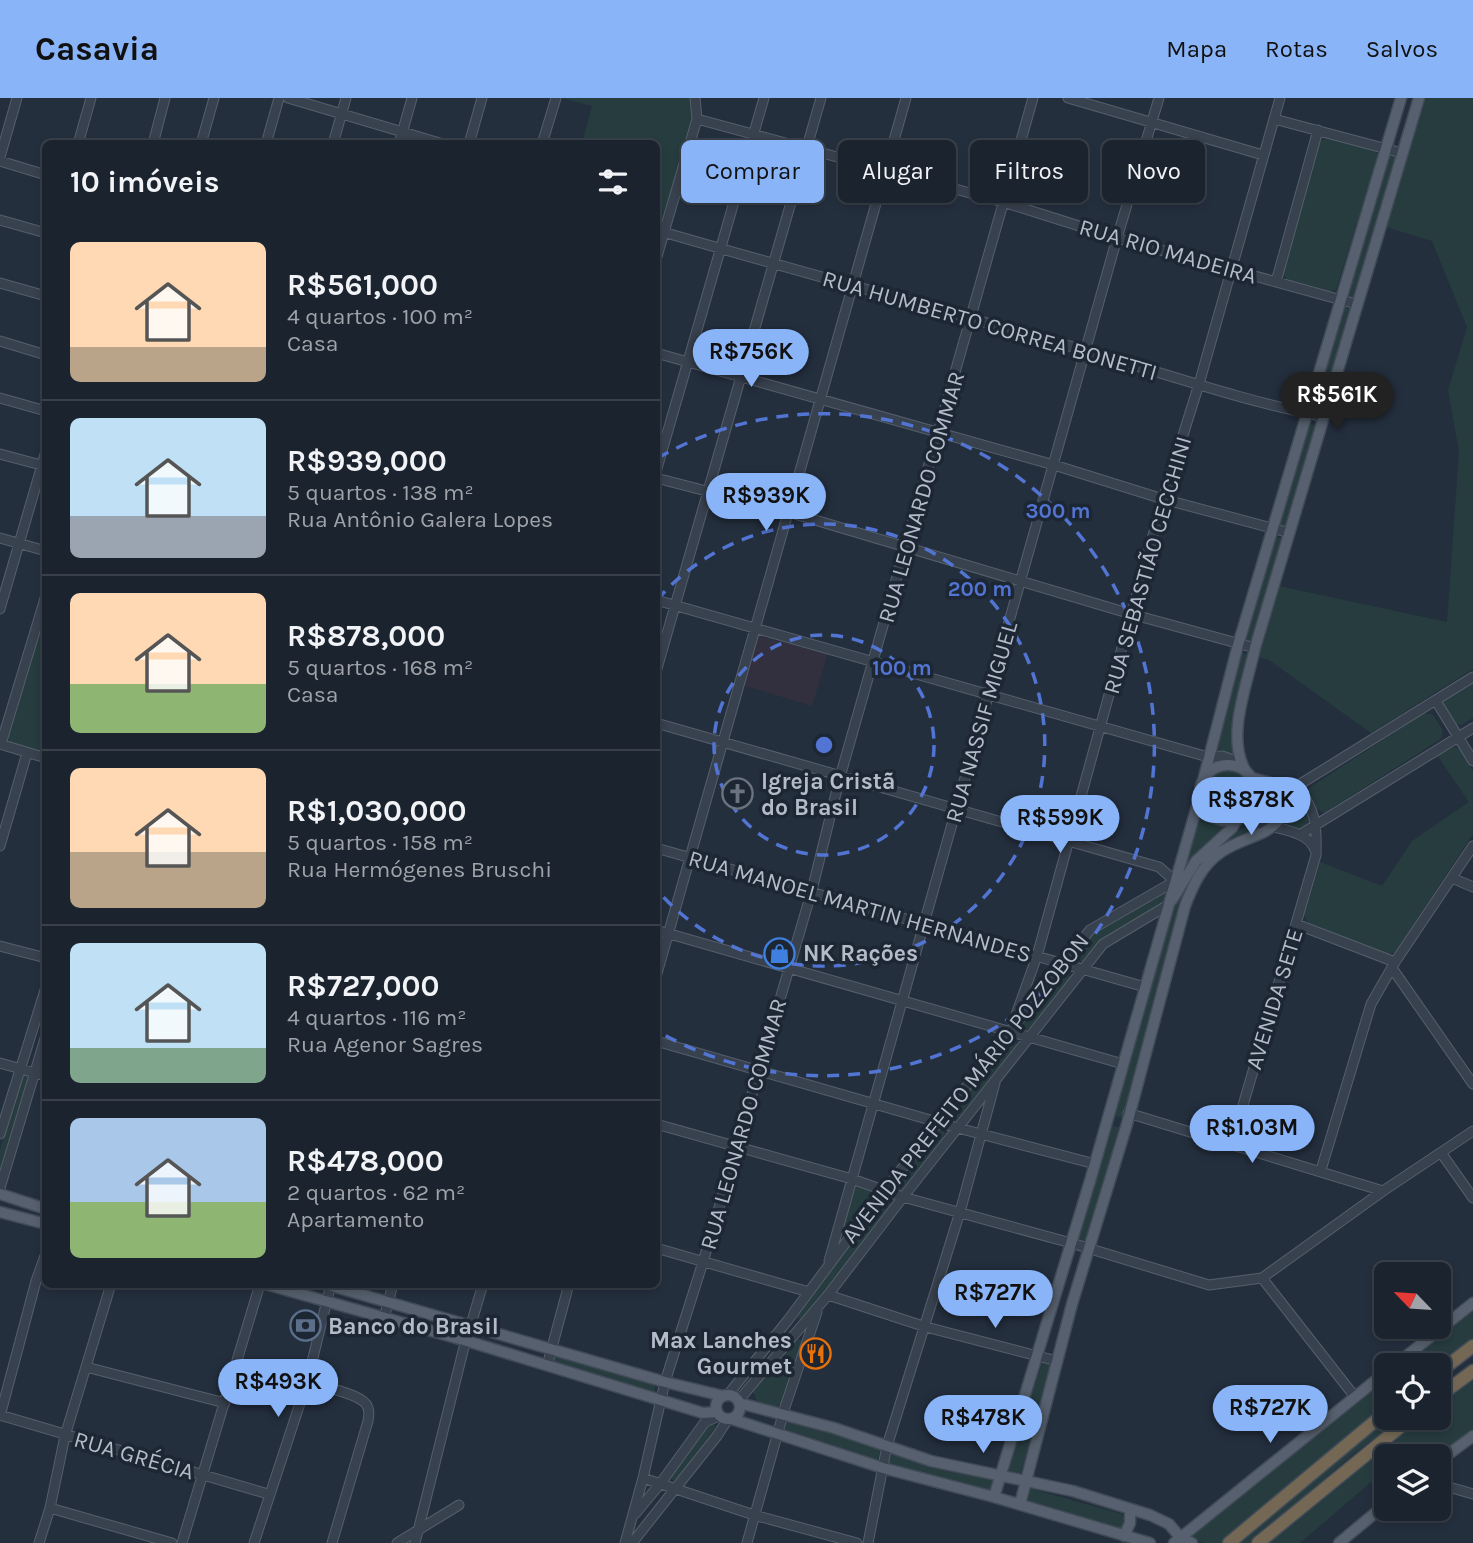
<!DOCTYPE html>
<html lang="pt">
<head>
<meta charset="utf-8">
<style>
	body { margin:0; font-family:Karla,sans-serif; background:#242b36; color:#f1f3f6; height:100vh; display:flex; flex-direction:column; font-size:26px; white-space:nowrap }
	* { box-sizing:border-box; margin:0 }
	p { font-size:23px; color:#a0a4aa }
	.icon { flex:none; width:38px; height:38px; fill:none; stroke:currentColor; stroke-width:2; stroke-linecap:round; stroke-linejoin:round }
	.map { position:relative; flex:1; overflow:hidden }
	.sheet { position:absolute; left:42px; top:42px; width:618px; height:1148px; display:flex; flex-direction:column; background:#1b232e; border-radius:10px; box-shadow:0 4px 10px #0003,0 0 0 2px #39404a }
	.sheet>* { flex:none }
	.hud { position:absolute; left:681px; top:42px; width:665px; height:63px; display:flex; gap:14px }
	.needle { width:46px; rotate:295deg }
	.fabs { position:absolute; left:1374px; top:1164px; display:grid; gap:14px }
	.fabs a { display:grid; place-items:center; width:77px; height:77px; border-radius:10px; background:#1b232e; box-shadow:0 4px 10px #0003,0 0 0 2px #39404a; font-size:35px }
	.price { position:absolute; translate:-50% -60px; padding:0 16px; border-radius:24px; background:#8ab4f8; color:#111; font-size:23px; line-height:46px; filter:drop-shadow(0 2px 4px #0008) }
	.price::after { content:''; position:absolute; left:50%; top:42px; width:21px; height:16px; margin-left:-10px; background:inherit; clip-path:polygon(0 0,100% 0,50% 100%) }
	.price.active { background:#222; color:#fff }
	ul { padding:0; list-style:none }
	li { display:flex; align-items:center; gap:21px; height:175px; padding:0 28px }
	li+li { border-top:2px solid #39404a }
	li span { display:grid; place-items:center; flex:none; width:196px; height:140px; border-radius:10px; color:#555 }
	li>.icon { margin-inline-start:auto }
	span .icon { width:84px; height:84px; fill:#fffc; stroke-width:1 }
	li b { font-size:30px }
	h2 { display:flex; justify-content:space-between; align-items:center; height:84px; padding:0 28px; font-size:30px }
	.chip { padding:0 24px; border-radius:10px; background:#1b232e; box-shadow:0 4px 10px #0003,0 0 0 2px #39404a; font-size:24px; line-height:63px }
	.chip.active { background:#8ab4f8; color:#111 }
	header { display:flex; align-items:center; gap:42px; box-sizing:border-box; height:98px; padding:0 35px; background:#8ab4f8; color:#111 }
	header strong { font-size:33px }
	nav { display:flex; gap:38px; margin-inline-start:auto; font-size:24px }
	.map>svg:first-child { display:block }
	.medical { fill:#32303f }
	.green { fill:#263c3f }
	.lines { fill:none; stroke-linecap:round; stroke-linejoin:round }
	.minor-casing { stroke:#565f6c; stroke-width:11 }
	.major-casing { stroke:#414a57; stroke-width:13 }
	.highway-casing { stroke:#434c59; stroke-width:15 }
	.minor { stroke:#38414e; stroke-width:9 }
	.major { stroke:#56606e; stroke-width:10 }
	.highway { stroke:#746855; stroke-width:12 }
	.ring { fill:none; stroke:#5274d3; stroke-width:3.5; stroke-dasharray:12 9 }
	.labels { text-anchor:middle; stroke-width:7; stroke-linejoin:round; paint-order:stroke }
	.street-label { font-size:23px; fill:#b4bcc9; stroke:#1d2633 }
	.poi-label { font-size:23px; font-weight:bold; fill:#b4bcc9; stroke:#1d2633; text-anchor:start }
	.centre { fill:#5274d3; stroke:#1d2633; stroke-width:3.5 }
	.ring-label { font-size:21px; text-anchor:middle; font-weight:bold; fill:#5274d3; stroke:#1d2633; stroke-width:7; stroke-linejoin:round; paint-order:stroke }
</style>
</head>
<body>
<header>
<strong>Casavia</strong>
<nav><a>Mapa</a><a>Rotas</a><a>Salvos</a></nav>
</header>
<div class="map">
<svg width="1473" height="1445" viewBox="0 0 1473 1445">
	<rect width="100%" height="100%" fill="#242f3e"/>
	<!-- medical -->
	<path class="medical" d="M759 538 828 555 812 608 742 587 756 541Z"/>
	<!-- green -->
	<path class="green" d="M561 0H692L693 20 663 126 656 127V46L582 45 592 8Z
		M1424 0H1473V571L1371 635 1269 562 1257 559 1279 488 1447 524 1459 354 1448 292 1467 229 1432 143 1386 129Z
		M1327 40 1374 52 1378 57 1336 192 1330 193 1286 181 1283 176 1319 43Z
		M1389 56 1395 58 1397 61 1356 198 1352 200 1347 199Z
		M1344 209 1349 211 1352 215 1323 312 1319 315 1314 314 1312 310Z
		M1310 326 1316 327 1286 430 1280 428 1279 422 1306 329Z
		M1277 439 1283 441 1254 543 1250 545 1245 544 1243 539 1273 442Z
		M45 511V655L10 644 7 639Z
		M1242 554 1250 559 1234 657 1218 651 1238 558Z
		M1473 583V620L1461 627 1452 625 1443 609 1445 600Z
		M1424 615 1432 616 1443 632 1441 641 1324 715C1314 710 1308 702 1309 690Z
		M1455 649 1459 651 1473 673V736L1395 855 1385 856 1309 827 1304 817 1320 764 1382 788 1412 743 1469 704 1437 657Z
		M1205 695a23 23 0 1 1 46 0a23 23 0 1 1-46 0Z
		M1258 687 1281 695V710L1271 724 1249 717 1257 703Z
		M1292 695C1304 700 1309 709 1310 723 1299 733 1294 731 1280 726L1288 709Z
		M1200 710 1210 721 1224 726V731L1203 749 1178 783Z
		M1251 728 1262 731 1199 773 1126 1014 1123 1020 1116 1018 1114 1012 1171 809C1183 796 1187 780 1198 767 1207 754 1235 730 1251 728Z
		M1167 791 1165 801 1162 804 1098 844 1085 862 1079 864 1075 862C1078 834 1144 805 1167 791Z
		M1062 873 1069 875 1070 881 1033 928 1026 932 1022 929 1025 922Z
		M1010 941 1016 944V949L958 1020 953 1022 950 1017Z
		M23 977 27 978 28 982 0 1080V1051L21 980Z
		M1113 1028 1118 1029 1121 1034 1088 1142 1084 1146 1078 1144 1076 1140 1109 1031Z
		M939 1031 945 1034 944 1039 902 1091H897L895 1085Z
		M857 1088 871 1092 873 1097 846 1136 843 1138 840 1134 853 1090Z
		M883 1100H889L891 1107 806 1220 799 1222 797 1216Z
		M1473 1211V1243L1438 1267H1402Z
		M798 1241 804 1244 783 1304 776 1309 757 1303 753 1294Z
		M553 1257 655 1286V1294L652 1296 554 1266 552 1263Z
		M1042 1265 1048 1266 1051 1271 1021 1374 1017 1377 1010 1374 1008 1370Z
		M1473 1278V1333L1437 1358H1386V1377L1370 1385 1300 1445H1266L1419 1320H1438L1439 1304Z
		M1386 1280V1307L1224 1445H1205L1192 1441 1194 1436Z
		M1386 1320H1402L1353 1356 1250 1445H1234Z
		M790 1323 833 1334 878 1349 880 1353 878 1361 874 1363 785 1333 786 1325Z
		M713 1324 716 1329 677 1381 672 1382 670 1380 708 1326Z
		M895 1356 990 1379 993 1383 991 1391 986 1393 892 1369 890 1364 891 1358Z
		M1032 1391 1122 1416 1125 1422 1121 1431H1117L1029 1406 1026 1400 1029 1392Z"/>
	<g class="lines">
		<defs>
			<path id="minor" d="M288 0 443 46
				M1068 0 1263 57
				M697 21 1003 104 1117 140 1356 206
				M1274 21 1402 55
				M78 46 91 0
				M153 46 165 0
				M201 46 214 0
				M266 46 279 0
				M333 46 346 0
				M399 46 412 0
				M469 46 482 0
				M542 46 556 0
				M0 59 17 0
				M0 63 46 77
				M0 122 46 135
				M656 132C797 173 939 211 1080 251 1161 274 1242 303 1325 319
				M656 162 697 21 695 0
				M1276 184 1318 32
				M0 185 46 198
				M0 243 46 257
				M656 255 1054 367 1163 401 1290 435
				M0 300 46 313
				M0 356 41 367
				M656 374 764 0
				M656 380 788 414 1131 516 1255 550
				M0 440 46 453
				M656 502 1208 659 1222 658 1236 663 1239 669
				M0 511 46 353
				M656 574 821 0
				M1436 603 1473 663
				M656 625 1159 769 1175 783 1090 832 885 1092 788 1222 727 1298
				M0 646 46 660
				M1 646 46 497
				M1283 688H1297L1473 579
				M1242 718C1262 732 1307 728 1315 752
				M1301 736 1473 630
				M0 748 27 655
				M656 750 1145 889
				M1452 780 1473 789
				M1296 826 1395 864
				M656 832 1123 966
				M0 848 46 860
				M1392 870 1473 986
				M656 879 906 0
				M1013 925 1037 858 1163 401 1199 286 1280 0
				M656 943 958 1030 1095 1066
				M0 965 46 978
				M1128 1015 1383 1093
				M656 1026 852 1081 903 1099 1071 1145 1209 1187 1262 1180 1383 1093 1473 1033
				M0 1036 46 889
				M1232 1045 1316 757C1317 726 1316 713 1297 688
				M1442 1056 1473 1100
				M1321 1072 1371 906 1395 864 1473 748
				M0 1090 46 937
				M656 1150 809 1194
				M829 1163 1117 140 1159 0
				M1262 1180 1355 1299
				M828 1197 926 1229 1057 1263
				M384 1220 393 1186
				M547 1268 569 1186
				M86 1269 225 1305
				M307 1284C320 1288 358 1295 366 1306 370 1311 369 1318 368 1323L332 1445
				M738 1303 828 1197 903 1099 1103 846 1168 807
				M0 1317 268 1396
				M0 1318 36 1183 46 1155
				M643 1380 754 1417 857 1445
				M1438 1386 1473 1396
				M50 1410 172 1445
				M635 1416 660 1386 705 1324 719 1318
				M39 1445 50 1410 65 1338 111 1186
				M182 1445 260 1186
				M254 1445 307 1284 331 1186
				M397 1445 459 1407
				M415 1445 463 1253 483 1186
				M625 1445 643 1380 665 1284 703 1164 812 792 840 679 1033 0
				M632 1445 717 1338 728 1321
				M747 1445 785 1309 817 1214
				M868 1445 887 1348 960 1114 995 985"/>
			<path id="major" d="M1200 695a28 28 0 1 1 56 0a28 28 0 1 1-56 0Z
				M1245 672C1226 638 1247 587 1255 550L1419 0
				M1203 683 1238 547 1401 0
				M1172 802 1196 763 1232 730 1237 721
				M0 1096 46 1111
				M0 1114 46 1126
				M265 1186 467 1243 703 1315 717 1314
				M325 1186 665 1284 723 1298
				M1395 1267 1473 1205
				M716 1309a12 12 0 1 1 24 0a12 12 0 1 1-24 0Z
				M739 1305 834 1330 931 1363 1073 1393 1150 1417 1169 1426 1180 1439 1192 1445
				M732 1321 883 1370 994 1399 1150 1445
				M1438 1364 1473 1338
				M994 1399 1090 1083 1201 694
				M1020 1406 1072 1206 1127 1026 1185 808C1193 787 1202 767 1221 754 1251 733 1293 739 1283 688L1252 680
				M1124 1438 1130 1425V1411
				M1174 1445 1386 1274
				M1339 1445 1386 1406"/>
			<path id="highway" d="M1438 1275 1473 1248
				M1438 1299 1473 1273
				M1229 1445 1386 1314
				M1258 1445 1411 1320"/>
		</defs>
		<!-- minor casing -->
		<use href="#minor" class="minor-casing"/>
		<!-- major casing -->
		<use href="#major" class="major-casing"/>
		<!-- highway casing -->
		<use href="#highway" class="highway-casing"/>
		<!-- minor -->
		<use href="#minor" class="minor"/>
		<!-- major -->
		<use href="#major" class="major"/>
		<!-- highway -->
		<use href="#highway" class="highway"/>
	</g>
	<!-- distance rings -->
	<g class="ring">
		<circle cx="824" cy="647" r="110"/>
		<path d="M657 502A221 221 0 1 1 657 792"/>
		<path d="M658 360A331 331 0 1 1 659 934"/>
	</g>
	<!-- icons -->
	<defs>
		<symbol id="church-ring" viewBox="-11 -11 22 22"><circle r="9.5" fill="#1d2633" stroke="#6b7280" stroke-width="1.5"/><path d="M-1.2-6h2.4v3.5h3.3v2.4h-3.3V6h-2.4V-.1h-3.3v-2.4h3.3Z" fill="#6b7280"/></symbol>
		<symbol id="shop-ring" viewBox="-11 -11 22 22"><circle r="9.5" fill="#1d2633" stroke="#3f7fe0" stroke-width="1.5"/><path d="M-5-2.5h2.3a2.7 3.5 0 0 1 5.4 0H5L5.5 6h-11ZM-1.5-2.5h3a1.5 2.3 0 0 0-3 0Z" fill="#3f7fe0"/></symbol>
		<symbol id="bank-ring" viewBox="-11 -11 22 22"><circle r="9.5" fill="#1d2633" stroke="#5c6f8a" stroke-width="1.5"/><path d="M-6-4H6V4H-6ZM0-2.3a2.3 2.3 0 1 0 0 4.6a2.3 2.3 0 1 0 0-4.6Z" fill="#5c6f8a"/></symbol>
		<symbol id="restaurant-ring" viewBox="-11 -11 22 22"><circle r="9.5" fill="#1d2633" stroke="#e8710a" stroke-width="1.5"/><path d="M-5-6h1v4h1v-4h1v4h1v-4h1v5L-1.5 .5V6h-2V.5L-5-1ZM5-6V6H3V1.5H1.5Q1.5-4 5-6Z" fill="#e8710a"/></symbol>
	</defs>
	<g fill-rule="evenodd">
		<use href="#church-ring" x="720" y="678" width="35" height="35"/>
		<use href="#shop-ring" x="762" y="838" width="35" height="35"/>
		<use href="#bank-ring" x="288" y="1210" width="35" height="35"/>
		<use href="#restaurant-ring" x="798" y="1238" width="35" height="35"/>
	</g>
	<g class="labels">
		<!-- street labels -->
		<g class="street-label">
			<text transform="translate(1168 153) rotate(16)" y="8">RUA RIO MADEIRA</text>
			<text transform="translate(990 227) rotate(16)" y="8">RUA HUMBERTO CORREA BONETTI</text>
			<text transform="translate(921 399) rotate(-74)" y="8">RUA LEONARDO COMMAR</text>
			<text transform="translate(1147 467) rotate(-74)" y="8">RUA SEBASTIÃO CECCHINI</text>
			<text transform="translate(981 624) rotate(-74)" y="8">RUA NASSIF MIGUEL</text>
			<text transform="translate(860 808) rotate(16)" y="8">RUA MANOEL MARTIN HERNANDES</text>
			<text transform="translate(1274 901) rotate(-73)" y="8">AVENIDA SETE</text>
			<text transform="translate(965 990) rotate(-52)" y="8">AVENIDA PREFEITO MÁRIO POZZOBON</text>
			<text transform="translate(743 1026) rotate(-74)" y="8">RUA LEONARDO COMMAR</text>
			<text transform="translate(134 1357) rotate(16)" y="8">RUA GRÉCIA</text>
		</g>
		<!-- poi labels -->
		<g class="poi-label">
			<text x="761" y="691">Igreja Cristã<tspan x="761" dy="26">do Brasil</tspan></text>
			<text x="803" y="863">NK Rações</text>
			<text x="328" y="1236">Banco do Brasil</text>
			<text x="792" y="1250" text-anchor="end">Max Lanches<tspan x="792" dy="26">Gourmet</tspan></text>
		</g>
	</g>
	<circle cx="824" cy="647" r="10" class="centre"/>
	<g class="ring-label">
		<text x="1058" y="420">300 m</text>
		<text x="980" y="498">200 m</text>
		<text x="902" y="577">100 m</text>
	</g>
</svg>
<div class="fabs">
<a><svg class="needle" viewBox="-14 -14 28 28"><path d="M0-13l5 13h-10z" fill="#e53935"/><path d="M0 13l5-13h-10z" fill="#a0a4aa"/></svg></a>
<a><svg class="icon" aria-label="locate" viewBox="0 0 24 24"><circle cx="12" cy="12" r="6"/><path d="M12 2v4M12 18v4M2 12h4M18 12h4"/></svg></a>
<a><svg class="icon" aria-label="layers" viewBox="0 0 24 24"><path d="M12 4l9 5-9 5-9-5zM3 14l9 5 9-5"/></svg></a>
</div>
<b class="price" style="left:751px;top:291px">R$756K</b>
<b class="price active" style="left:1337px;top:334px">R$561K</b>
<b class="price" style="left:766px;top:435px">R$939K</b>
<b class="price" style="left:1251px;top:739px">R$878K</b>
<b class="price" style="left:1060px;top:757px">R$599K</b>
<b class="price" style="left:1252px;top:1067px">R$1.03M</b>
<b class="price" style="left:995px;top:1232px">R$727K</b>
<b class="price" style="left:278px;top:1321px">R$493K</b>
<b class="price" style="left:1270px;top:1347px">R$727K</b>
<b class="price" style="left:983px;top:1357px">R$478K</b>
<div class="hud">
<a class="chip active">Comprar</a>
<a class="chip">Alugar</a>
<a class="chip">Filtros</a>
<a class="chip">Novo</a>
</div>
<section class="sheet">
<h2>10 imóveis<svg class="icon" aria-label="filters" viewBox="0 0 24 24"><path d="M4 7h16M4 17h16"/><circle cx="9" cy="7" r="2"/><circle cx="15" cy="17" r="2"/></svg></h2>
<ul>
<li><span style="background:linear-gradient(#ffd9b3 75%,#b9a48a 0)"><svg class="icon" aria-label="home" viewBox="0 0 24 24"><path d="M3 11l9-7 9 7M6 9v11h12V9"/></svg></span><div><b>R$561,000</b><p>4 quartos · 100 m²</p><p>Casa</p></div></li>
<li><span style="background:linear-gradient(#bfe0f5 70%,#9aa5b1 0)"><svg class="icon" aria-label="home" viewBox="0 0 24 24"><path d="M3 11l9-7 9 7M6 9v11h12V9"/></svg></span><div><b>R$939,000</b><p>5 quartos · 138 m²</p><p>Rua Antônio Galera Lopes</p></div></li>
<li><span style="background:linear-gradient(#ffd9b3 65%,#8fb573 0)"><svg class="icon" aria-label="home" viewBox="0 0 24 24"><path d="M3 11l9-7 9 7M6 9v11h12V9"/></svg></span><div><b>R$878,000</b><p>5 quartos · 168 m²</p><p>Casa</p></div></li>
<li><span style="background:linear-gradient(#ffd9b3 60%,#b9a48a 0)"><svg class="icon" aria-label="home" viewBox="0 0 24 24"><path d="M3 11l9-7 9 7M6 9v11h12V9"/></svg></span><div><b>R$1,030,000</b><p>5 quartos · 158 m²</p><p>Rua Hermógenes Bruschi</p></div></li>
<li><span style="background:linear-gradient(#bfe0f5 75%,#7fa58c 0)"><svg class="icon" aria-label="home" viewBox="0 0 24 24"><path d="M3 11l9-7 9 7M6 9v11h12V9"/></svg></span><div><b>R$727,000</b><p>4 quartos · 116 m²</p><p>Rua Agenor Sagres</p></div></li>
<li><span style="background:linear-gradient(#a9c7e8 60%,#8fb573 0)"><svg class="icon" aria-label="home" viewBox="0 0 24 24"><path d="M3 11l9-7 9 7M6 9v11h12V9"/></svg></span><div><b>R$478,000</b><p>2 quartos · 62 m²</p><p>Apartamento</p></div></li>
</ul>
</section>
</div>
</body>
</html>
